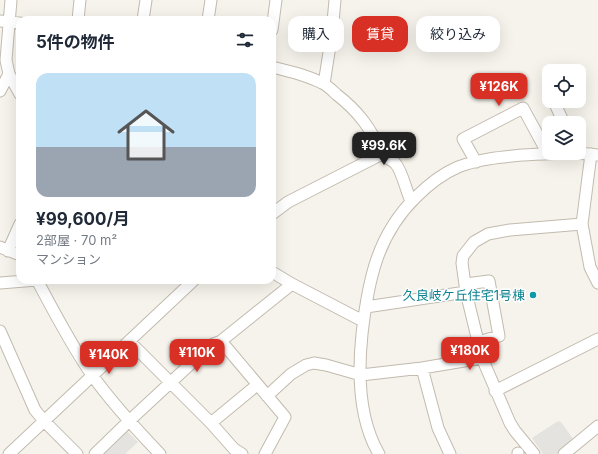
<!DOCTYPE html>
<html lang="ja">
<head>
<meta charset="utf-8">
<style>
	body { margin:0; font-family:Inter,"Noto Sans JP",sans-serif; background:#f6f6f7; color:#1f2937; height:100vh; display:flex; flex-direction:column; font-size:15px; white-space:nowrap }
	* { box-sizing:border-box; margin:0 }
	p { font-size:13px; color:#747a83 }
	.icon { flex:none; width:22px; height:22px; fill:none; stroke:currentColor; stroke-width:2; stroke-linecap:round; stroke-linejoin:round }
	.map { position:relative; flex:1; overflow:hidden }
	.details { position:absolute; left:16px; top:16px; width:260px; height:268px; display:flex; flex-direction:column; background:#fff; border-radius:12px; box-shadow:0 4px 16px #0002 }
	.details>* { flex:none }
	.hud { position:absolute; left:288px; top:16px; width:250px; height:36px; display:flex; gap:8px }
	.fabs { position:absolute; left:542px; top:64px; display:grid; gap:8px }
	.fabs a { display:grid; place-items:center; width:44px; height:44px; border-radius:8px; background:#fff; box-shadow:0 4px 16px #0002; font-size:20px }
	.price { position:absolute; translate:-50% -34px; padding:0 9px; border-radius:8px; background:#d93025; color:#fff; font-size:13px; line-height:26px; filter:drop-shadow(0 1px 2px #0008) }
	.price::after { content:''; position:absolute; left:50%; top:24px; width:12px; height:9px; margin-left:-6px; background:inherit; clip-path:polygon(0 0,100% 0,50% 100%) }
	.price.current { background:#222; color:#fff }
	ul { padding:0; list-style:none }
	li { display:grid; align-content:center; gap:8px; height:212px; padding:0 20px }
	li span { display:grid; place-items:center; height:124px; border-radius:12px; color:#555 }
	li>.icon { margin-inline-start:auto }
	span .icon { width:72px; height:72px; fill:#fffc; stroke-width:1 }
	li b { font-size:17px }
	h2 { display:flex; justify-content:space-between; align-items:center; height:48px; padding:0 20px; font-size:17px }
	.pill { padding:0 14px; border-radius:12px; background:#fff; box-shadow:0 4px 16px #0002; font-size:14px; line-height:36px }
	.pill.current { background:#d93025; color:#fff }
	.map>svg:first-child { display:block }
	.parking { fill:#e5e3e0 }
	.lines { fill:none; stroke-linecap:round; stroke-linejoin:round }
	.minor-casing { stroke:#c2bbae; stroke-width:13 }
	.minor { stroke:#fff; stroke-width:11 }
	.culture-dot { fill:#0f9aa8; stroke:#fff; stroke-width:1.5 }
	.labels { text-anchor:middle; stroke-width:3; stroke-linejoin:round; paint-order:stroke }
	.culture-label { font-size:13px; fill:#0d838f; stroke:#fff; text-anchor:end }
</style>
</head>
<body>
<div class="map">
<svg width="598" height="454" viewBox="0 0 598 454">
	<rect width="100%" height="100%" fill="#f6f3ec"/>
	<!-- parking -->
	<path class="parking" d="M558 421 560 422H561L574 440 556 454H543L532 438Z
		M125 429 138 442 125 454H99Z"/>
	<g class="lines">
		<defs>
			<path id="minor" d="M11 0 6 60 9 74 20 94
				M78 20 80 0
				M143 20 146 0
				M208 20 211 0
				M0 21 20 23
				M272 30 276 0
				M272 67C289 71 306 75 322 83 327 85 332 90 336 94 358 111 371 128 382 154L288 202 272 214
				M324 84 332 33 335 0
				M0 91 9 74
				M555 101 556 106 564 123
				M382 154C386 157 391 160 395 163 402 170 406 191 411 201
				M591 154 582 224 590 267 598 283
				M476 162 463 139 523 108 548 154
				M0 247 20 255
				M8 251 20 224
				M272 272 292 284 363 321
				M37 280C54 312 71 345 92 375 112 403 136 429 160 454
				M0 283 37 280
				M466 284 489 281 499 336 478 342
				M366 307 466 292
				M0 331 35 410 44 421 77 454
				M129 341 211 423 234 449 242 454
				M221 341 285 417 265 454
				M482 358 466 292 462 263 463 256 474 242 488 234 510 230 582 224
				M422 368 438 428 450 454
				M495 391 598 339
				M267 396 291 374 306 365 314 363 326 365 361 375 422 368 482 358 510 423 515 431 534 454
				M211 423 257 385
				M518 453V454
				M9 454 194 280
				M95 454 129 421 211 345 221 341 292 284
				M379 454C359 420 358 372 362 334 368 281 377 235 416 197 428 185 442 174 458 167 478 159 501 157 523 155 545 154 577 151 598 155
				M564 454 598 426"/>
		</defs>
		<!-- minor casing -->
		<use href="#minor" class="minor-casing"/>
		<!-- minor -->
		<use href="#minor" class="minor"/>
	</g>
	<!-- markers -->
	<circle class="culture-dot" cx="533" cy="295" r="4"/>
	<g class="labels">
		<!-- culture labels -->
		<g class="culture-label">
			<text x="525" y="300">久良岐ケ丘住宅1号棟</text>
		</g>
	</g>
</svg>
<div class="fabs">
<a><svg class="icon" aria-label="locate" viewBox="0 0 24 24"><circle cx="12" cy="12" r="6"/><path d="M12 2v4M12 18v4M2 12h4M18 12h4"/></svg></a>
<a><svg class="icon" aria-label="layers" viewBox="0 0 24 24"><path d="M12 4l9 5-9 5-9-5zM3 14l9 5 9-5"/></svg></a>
</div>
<b class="price" style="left:499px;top:107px">¥126K</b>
<b class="price current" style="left:384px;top:166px">¥99.6K</b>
<b class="price" style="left:470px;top:371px">¥180K</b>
<b class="price" style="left:197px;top:373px">¥110K</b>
<b class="price" style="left:109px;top:375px">¥140K</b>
<div class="hud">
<a class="pill">購入</a>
<a class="pill current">賃貸</a>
<a class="pill">絞り込み</a>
</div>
<section class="details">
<h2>5件の物件<svg class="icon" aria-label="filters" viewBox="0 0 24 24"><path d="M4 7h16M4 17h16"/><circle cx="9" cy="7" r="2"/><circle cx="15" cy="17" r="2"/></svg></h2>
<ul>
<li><span style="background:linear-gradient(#bfe0f5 60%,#9aa5b1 0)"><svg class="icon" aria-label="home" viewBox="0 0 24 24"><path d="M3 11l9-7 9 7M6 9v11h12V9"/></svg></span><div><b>¥99,600/月</b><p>2部屋 · 70 m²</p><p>マンション</p></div></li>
</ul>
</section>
</div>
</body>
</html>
